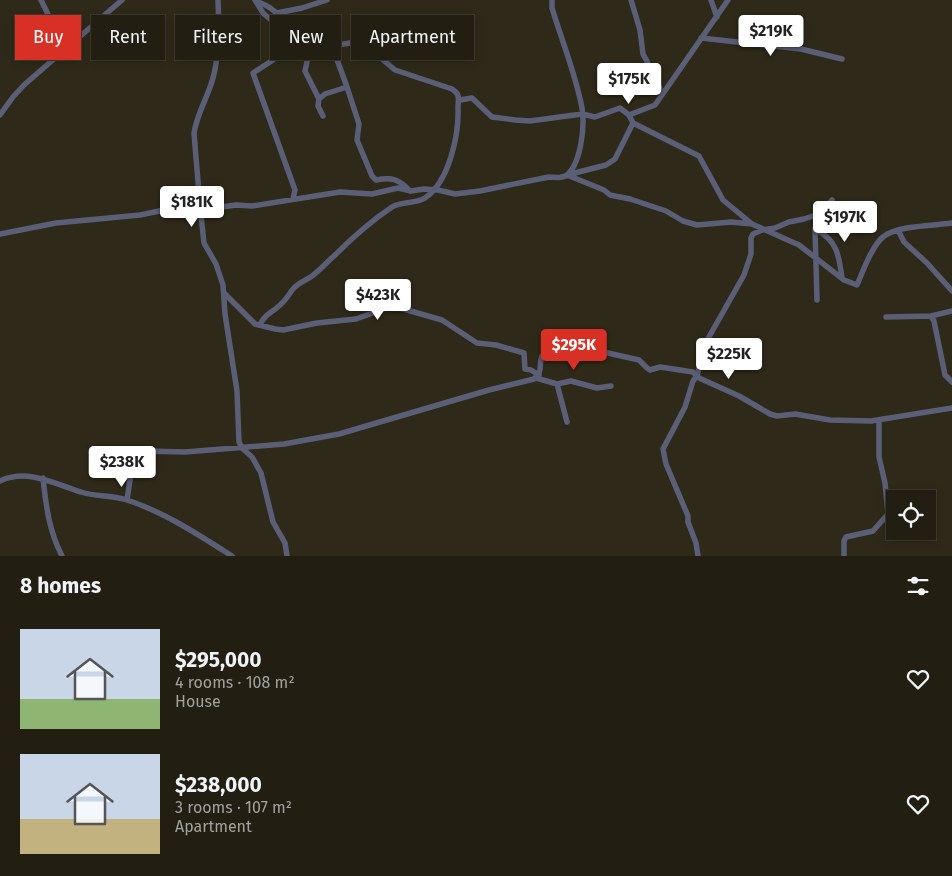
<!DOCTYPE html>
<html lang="en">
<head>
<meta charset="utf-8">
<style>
	body { margin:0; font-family:"Fira Sans",sans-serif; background:#2a271b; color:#f1f3f6; height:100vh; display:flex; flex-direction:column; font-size:19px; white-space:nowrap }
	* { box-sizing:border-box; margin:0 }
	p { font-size:16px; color:#a2a29f }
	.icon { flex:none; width:28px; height:28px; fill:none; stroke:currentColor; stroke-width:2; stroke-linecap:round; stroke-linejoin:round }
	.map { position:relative; height:556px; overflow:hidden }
	.drawer { display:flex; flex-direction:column; background:#221f12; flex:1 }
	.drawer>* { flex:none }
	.top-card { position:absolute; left:15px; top:15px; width:500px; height:45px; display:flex; gap:10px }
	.fabs { position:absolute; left:886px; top:490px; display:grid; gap:10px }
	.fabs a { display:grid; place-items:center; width:50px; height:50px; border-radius:0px; background:#221f12; box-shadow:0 2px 8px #0003,0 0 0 1px #3f3d32; font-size:25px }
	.price { position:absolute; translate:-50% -42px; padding:0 11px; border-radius:5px; background:#fff; color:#222; font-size:16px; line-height:32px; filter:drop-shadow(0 1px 2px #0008) }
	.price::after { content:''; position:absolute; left:50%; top:30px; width:15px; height:11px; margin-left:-8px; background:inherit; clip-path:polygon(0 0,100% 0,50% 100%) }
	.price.current { background:#d93025; color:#fff }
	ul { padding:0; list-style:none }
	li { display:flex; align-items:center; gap:15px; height:125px; padding:0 20px }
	li span { display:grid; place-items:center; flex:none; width:140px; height:100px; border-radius:0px; color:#555 }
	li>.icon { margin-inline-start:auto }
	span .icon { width:60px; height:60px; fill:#fffc; stroke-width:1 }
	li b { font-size:21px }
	h2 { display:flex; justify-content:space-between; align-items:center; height:60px; padding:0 20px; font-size:21px }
	.chip { padding:0 18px; border-radius:0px; background:#221f12; box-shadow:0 2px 8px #0003,0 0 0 1px #3f3d32; font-size:18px; line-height:45px }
	.chip.current { background:#d93025; color:#fff }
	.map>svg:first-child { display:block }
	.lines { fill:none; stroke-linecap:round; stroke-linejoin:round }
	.minor { stroke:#5a5f77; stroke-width:5.5 }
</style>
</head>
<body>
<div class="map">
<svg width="952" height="556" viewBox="0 0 952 556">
	<rect width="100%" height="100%" fill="#2e2918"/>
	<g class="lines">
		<!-- minor -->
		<path class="minor" d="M41 0 65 49
			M218 0C219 23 219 56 213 78 208 97 197 113 194 133L200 206 204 243 216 264 223 285 225 314 237 391 239 442 242 448 252 457 261 473 273 522 285 543 287 556
			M255 0 263 13 278 26 311 43 332 46 350 43 360 45 369 48 395 70 452 89C461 95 458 99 458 108 459 135 449 182 425 198 416 204 402 201 392 207 371 221 352 238 334 256 327 262 319 271 312 276 305 281 298 283 293 289 289 294 286 300 281 304 274 312 264 314 260 325
			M631 0 640 30 643 54 657 80 662 95 728 0
			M711 0 717 17
			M258 2C276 9 278 14 287 30
			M277 13 302 8 327 0
			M280 27C281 38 274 49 273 60L253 73 295 190 293 199
			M701 38 801 49 842 59
			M311 43 305 71 319 99
			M347 87 359 124 357 140 372 176 376 180C392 177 399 179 410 191
			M662 95 655 105 629 115 633 123 699 156 723 200 752 224 799 245 844 280 857 285C863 271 872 246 883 237 897 225 934 226 952 223
			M460 100 472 98 492 117 515 120 530 121 582 114 595 117 620 108 629 115
			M0 115 13 97 24 85 122 0
			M323 116 318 106 319 99 325 94 347 87 332 46
			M567 175 604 190 610 195 630 199 666 211 683 221 697 225 731 222 752 224
			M567 175 606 165 615 159 633 123
			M200 210 236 205 252 206 340 192 372 194 398 188 411 191 424 189 438 190 455 194 480 191 549 177C555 177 562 179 567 175 581 163 585 126 582 108 576 75 562 41 552 8V0
			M815 229C837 240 839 255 842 278
			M898 230 904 242 927 263 952 291
			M0 234 56 223 140 215 174 208 200 206
			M224 293 255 324 275 329 283 330 317 323 356 319 389 307 400 308 442 320 477 343 496 345 524 353 525 369 531 370 539 375
			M817 300 815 229 819 214
			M931 316 952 311
			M886 317 931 316 934 321 945 375 952 382
			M700 368 737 354
			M536 378 557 384 571 381 597 388 611 386
			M557 384 567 422
			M43 478C46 506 49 531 62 556
			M0 481C28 468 55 484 81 492 96 497 112 495 127 500 164 512 199 535 232 556
			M127 500 131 473 135 462 138 455 146 451 185 452 284 444 339 434 489 390 534 379C544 370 538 366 542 356 553 350 567 354 579 354 586 354 592 350 599 351L639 360 646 367 650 370 660 367 693 372 699 378 739 396 770 414 777 416 795 414 830 420 871 421 952 408
			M698 556 696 543 688 522V516L666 464 663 449 685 407 693 381 697 376 705 344 744 275 751 254V238L753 234 762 230 775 228 789 222 804 219 819 214 832 200
			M844 556V541L846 537 873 531 888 514 885 483 879 457V420"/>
	</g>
</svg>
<div class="fabs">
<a><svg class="icon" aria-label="locate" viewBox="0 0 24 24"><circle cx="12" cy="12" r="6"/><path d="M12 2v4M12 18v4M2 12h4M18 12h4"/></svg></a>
</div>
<b class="price" style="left:771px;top:57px">$219K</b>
<b class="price" style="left:629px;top:105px">$175K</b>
<b class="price" style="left:192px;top:228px">$181K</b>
<b class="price" style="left:845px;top:243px">$197K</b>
<b class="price" style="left:378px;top:321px">$423K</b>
<b class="price current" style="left:574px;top:371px">$295K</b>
<b class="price" style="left:729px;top:380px">$225K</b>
<b class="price" style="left:122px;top:488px">$238K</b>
<div class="top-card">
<a class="chip current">Buy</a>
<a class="chip">Rent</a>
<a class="chip">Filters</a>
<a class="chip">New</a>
<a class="chip">Apartment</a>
</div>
</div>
<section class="drawer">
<h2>8 homes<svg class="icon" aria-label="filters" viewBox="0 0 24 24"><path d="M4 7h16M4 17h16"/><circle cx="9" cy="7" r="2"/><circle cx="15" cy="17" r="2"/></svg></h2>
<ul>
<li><span style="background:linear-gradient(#c9d6e8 70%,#8fb573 0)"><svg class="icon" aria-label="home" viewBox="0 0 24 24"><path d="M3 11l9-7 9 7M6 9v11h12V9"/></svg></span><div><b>$295,000</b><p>4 rooms · 108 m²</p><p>House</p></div><svg class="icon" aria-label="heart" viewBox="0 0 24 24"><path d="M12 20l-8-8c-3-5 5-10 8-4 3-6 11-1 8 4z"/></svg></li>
<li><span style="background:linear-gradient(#c9d6e8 65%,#c2b280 0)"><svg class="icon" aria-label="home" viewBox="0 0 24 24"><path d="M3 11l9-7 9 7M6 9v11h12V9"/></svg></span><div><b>$238,000</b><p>3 rooms · 107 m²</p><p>Apartment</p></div><svg class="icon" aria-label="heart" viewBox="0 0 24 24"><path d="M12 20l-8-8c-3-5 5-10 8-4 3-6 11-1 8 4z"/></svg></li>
</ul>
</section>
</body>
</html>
